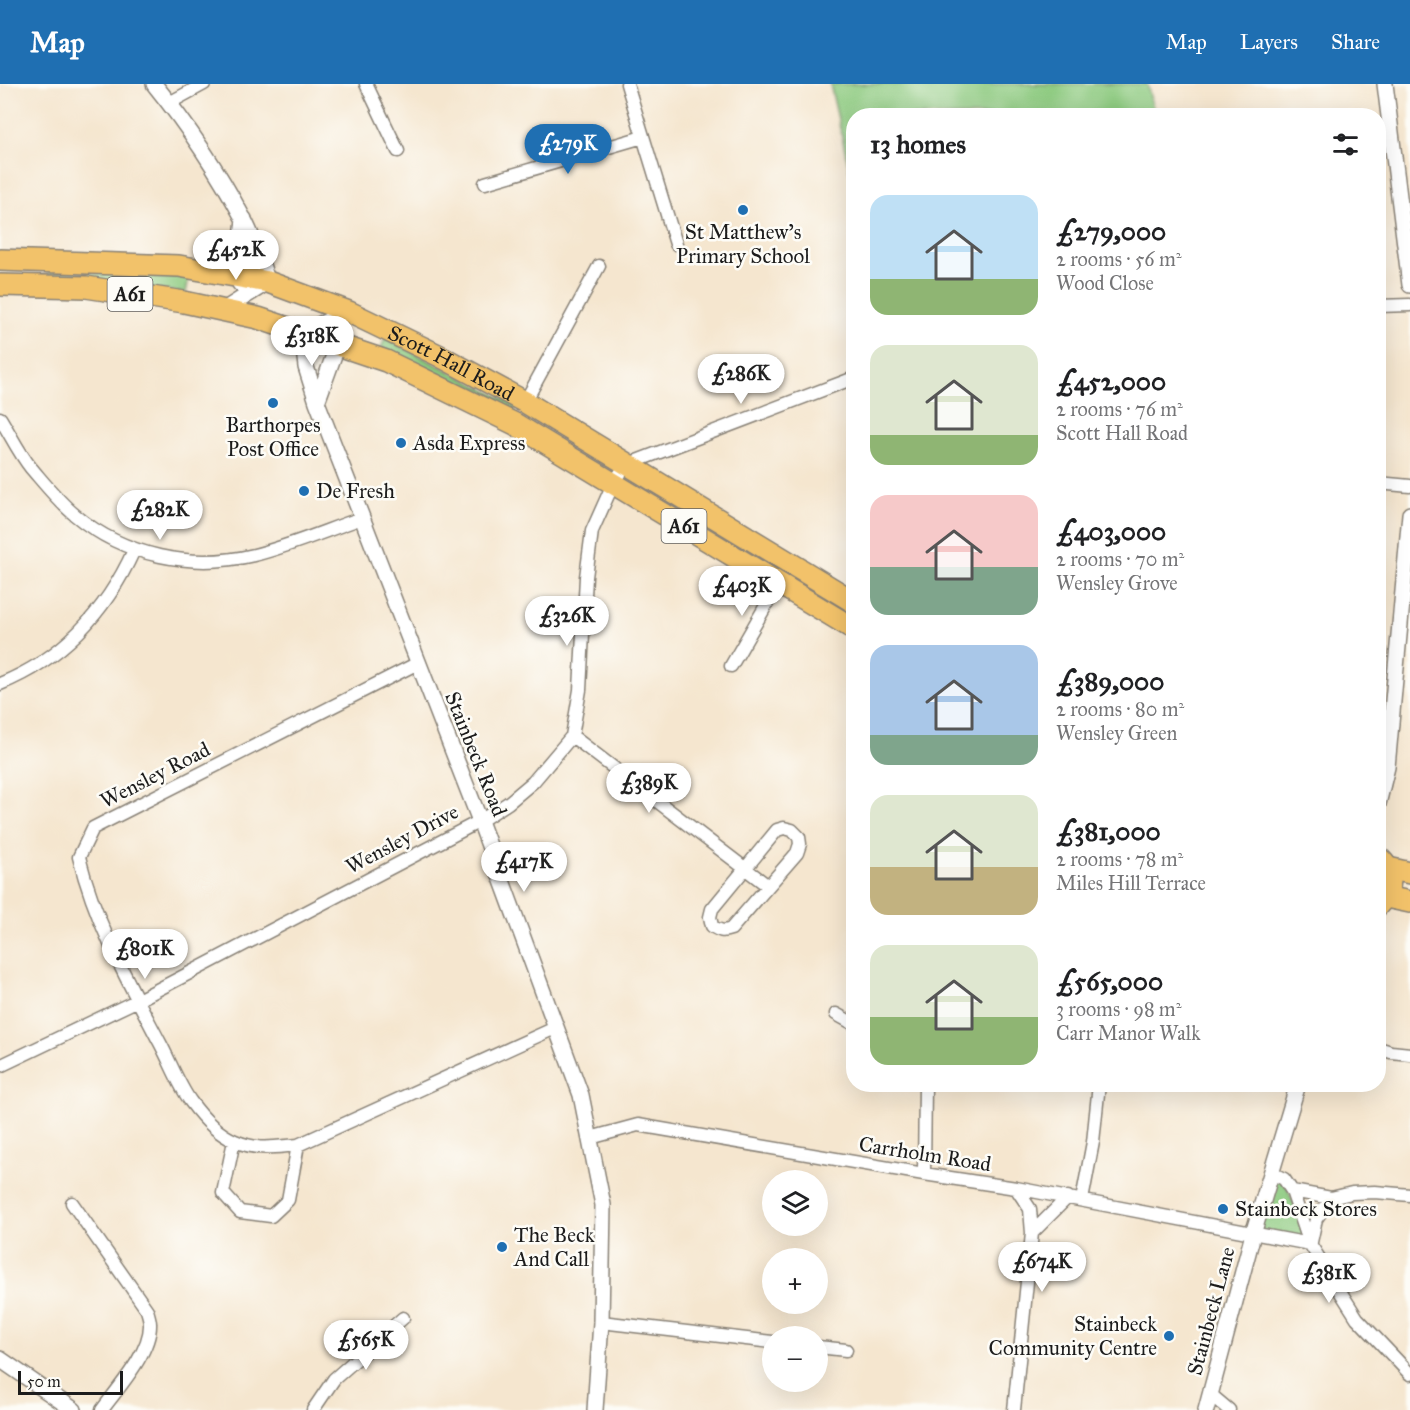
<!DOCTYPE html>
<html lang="en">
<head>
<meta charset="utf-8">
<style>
	body { margin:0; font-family:"IM FELL Great Primer",serif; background:#f6f6f6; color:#202124; height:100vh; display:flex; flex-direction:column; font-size:22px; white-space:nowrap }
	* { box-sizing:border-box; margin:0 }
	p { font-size:20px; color:#757577 }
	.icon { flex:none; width:33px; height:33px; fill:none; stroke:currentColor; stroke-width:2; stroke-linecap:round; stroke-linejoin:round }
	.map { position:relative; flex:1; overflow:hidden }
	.panel { position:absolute; left:846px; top:24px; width:540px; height:984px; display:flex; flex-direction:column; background:#fff; border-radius:24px; box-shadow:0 6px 24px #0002 }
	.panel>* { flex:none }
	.tools { position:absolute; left:762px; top:1086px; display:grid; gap:12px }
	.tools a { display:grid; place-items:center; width:66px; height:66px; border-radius:50%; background:#fff; box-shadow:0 6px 24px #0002; font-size:30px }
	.scale { position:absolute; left:18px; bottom:15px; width:105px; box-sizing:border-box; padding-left:6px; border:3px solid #1c1c1c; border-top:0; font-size:16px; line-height:21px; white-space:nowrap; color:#1c1c1c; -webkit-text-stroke:4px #fdfcf7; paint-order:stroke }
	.price { position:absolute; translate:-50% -51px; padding:0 14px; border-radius:21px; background:#fff; color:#222; font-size:20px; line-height:39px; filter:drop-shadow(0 2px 3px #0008) }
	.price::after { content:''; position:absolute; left:50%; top:36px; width:18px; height:14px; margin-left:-9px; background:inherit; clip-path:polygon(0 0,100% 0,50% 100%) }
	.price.on { background:#1f6fb2; color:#fff }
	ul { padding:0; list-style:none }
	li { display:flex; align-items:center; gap:18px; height:150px; padding:0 24px }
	li span { display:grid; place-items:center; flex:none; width:168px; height:120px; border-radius:18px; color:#555 }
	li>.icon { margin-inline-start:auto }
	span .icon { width:72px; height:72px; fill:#fffc; stroke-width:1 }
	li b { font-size:26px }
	h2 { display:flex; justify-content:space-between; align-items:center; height:72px; padding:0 24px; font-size:26px }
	header { display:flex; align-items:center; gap:36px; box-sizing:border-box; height:84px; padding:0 30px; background:#1f6fb2; color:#fff }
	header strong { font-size:28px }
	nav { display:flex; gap:33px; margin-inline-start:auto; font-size:21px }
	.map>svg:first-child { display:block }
	.green { fill:#8dca80; stroke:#54734e; stroke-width:1.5 }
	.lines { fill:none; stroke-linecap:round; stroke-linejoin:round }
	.minor-casing { stroke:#888176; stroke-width:15 }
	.tertiary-casing { stroke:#888176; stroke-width:18 }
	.trunk-casing { stroke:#888176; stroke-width:24 }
	.minor { stroke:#fff; stroke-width:12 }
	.tertiary { stroke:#fff; stroke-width:15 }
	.trunk { stroke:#f2c26a; stroke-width:21 }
	.poi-dot { fill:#1f6fb2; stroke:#fdfcf7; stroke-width:2 }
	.labels { text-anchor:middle; stroke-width:5; stroke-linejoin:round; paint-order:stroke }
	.shield { fill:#fdfcf7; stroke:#605f5e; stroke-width:1.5 }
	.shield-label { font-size:20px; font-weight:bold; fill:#1c1c1c }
	.poi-label { font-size:21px; fill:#1c1c1c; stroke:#fdfcf7; text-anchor:start }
	.street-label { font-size:21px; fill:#1c1c1c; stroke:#fdfcf7 }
</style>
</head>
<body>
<header>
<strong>Map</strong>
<nav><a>Map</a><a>Layers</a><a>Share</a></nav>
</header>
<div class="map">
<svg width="1410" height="1326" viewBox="0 0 1410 1326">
	<rect width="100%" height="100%" fill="#fdfcf7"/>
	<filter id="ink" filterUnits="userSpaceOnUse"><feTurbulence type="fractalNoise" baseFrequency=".0167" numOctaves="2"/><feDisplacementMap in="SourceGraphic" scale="12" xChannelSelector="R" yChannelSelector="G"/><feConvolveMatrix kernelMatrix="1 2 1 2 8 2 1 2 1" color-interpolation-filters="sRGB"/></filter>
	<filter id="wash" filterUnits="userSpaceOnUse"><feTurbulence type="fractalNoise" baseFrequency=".008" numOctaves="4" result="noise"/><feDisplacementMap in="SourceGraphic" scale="24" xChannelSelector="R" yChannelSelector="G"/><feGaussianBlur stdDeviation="1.35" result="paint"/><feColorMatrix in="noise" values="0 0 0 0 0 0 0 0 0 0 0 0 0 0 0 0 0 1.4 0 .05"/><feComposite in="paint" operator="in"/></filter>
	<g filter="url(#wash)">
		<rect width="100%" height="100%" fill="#f5e6cf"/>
		<!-- green -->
		<path class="green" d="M830 0H1147L1155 31 854 32 853 101Z
			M49 186 189 193 186 209 48 194Z
			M385 254 517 322 513 329 458 299 381 264Z
			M1271 1089 1284 1095 1310 1160 1253 1150Z"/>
	</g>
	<g filter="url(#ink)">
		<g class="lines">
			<defs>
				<path id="minor" d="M366 0 398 67
					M627 0 676 160
					M169 19 204 0
					M485 99 643 53
					M1378 222 1410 221
					M525 318 599 182
					M0 334C10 350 19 369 31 384 44 399 59 418 75 431 124 472 192 486 254 471 290 462 327 446 362 434
					M1378 399 1410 402
					M418 579 93 744 79 773C95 838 128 898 159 957 170 977 178 1000 191 1018 202 1033 218 1050 235 1057 258 1067 274 1063 298 1061L555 944
					M731 582 779 499
					M0 600C64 574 106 528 134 466
					M572 652 768 802
					M784 744 792 746 799 753 800 760 797 769 731 845C723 848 719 847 712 842L710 833 712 825 777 746Z
					M836 930 854 940
					M1378 964 1391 968 1410 970
					M0 982 138 916 480 737 508 719 533 698 572 652 580 606 586 493 592 447 613 400 626 381 854 294
					M590 1054 638 1041 924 1090 1016 1104 1310 1160 1357 1234 1410 1290
					M234 1057 223 1109 240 1128 271 1132 288 1116 298 1061
					M1271 1089 1284 1095 1292 1107 1310 1160
					M924 1090 925 1000
					M1292 1107 1331 1114 1352 1109 1375 1108 1410 1111
					M1082 1116 1093 1058 1099 1000
					M72 1119 147 1226C148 1230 150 1235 150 1240 151 1268 118 1304 102 1326
					M1032 1149 1068 1113
					M1311 1158 1316 1135 1331 1114
					M601 1238 772 1258
					M818 1263 846 1266
					M1210 1310 1229 1326
					M313 1326 334 1295 403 1234
					M1014 1326 1032 1149 1030 1125 1016 1104"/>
				<path id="tertiary" d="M154 0C187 41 218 87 243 134 254 154 260 177 268 198L222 227
					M1385 0 1410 201
					M240 200 238 192 244 135
					M349 228 302 248 306 283 317 318 480 737 581 1011 603 1121 601 1238 595 1326
					M317 318 338 260 335 253
					M1378 720 1387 683 1410 430
					M0 1275 74 1326
					M1206 1326 1253 1150 1298 1000"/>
				<g id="trunk">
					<path id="s1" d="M0 176 179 182 268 198 349 228 438 271 525 318 854 518"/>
					<path d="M0 201 86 203 184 218 258 234 386 277 515 340 854 545"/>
					<path d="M1378 773C1395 787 1393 806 1378 821"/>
					<path d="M1388 784 1410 789"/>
					<path d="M1386 813 1410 818"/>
				</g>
			</defs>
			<!-- minor casing -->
			<use href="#minor" class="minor-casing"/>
			<!-- tertiary casing -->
			<use href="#tertiary" class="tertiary-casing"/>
			<!-- trunk casing -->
			<use href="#trunk" class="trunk-casing"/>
			<!-- minor -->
			<use href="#minor" class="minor"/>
			<!-- tertiary -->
			<use href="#tertiary" class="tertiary"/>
			<!-- trunk -->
			<use href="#trunk" class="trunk"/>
		</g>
	</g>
	<!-- markers -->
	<g class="poi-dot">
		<circle cx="743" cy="126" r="6"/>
		<circle cx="273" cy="319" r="6"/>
		<circle cx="401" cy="359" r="6"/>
		<circle cx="304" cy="407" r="6"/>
		<circle cx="1223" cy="1125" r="6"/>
		<circle cx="502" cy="1163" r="6"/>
		<circle cx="1169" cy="1252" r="6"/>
	</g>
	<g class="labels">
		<!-- shield labels -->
		<g class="shield">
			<rect x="107.5" y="193" width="45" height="34" rx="4.5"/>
			<rect x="661.5" y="425" width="45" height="34" rx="4.5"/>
		</g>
		<g class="shield-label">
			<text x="130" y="217">A61</text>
			<text x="684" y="449">A61</text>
		</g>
		<!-- poi labels -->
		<g class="poi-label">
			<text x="743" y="155" text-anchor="middle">St Matthew's<tspan x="743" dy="24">Primary School</tspan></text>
			<text x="273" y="348" text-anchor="middle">Barthorpes<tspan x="273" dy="24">Post Office</tspan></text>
			<text x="413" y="366">Asda Express</text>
			<text x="316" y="414">De Fresh</text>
			<text x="1235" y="1132">Stainbeck Stores</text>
			<text x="514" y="1158">The Beck<tspan x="514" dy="24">And Call</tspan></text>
			<text x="1157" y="1247" text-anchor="end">Stainbeck<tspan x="1157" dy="24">Community Centre</tspan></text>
		</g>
		<!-- street labels -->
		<g class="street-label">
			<text dy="7" stroke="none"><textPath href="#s1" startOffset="470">Scott Hall Road</textPath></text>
			<text transform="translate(476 670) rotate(68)" y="7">Stainbeck Road</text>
			<text transform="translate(155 691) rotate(-27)" y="7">Wensley Road</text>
			<text transform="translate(402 755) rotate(-28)" y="7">Wensley Drive</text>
			<text transform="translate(925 1070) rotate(9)" y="7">Carrholm Road</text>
			<text transform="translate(1211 1227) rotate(-75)" y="7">Stainbeck Lane</text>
		</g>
	</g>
</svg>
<div class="tools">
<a><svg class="icon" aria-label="layers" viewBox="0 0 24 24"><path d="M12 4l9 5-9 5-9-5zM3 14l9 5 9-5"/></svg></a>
<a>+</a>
<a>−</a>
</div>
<div class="scale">50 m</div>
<b class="price on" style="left:568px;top:91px">£279K</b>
<b class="price" style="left:236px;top:197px">£452K</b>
<b class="price" style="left:312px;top:283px">£318K</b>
<b class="price" style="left:741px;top:321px">£286K</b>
<b class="price" style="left:160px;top:457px">£282K</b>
<b class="price" style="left:742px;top:533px">£403K</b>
<b class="price" style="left:567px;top:563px">£326K</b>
<b class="price" style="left:649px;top:730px">£389K</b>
<b class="price" style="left:524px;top:809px">£417K</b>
<b class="price" style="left:145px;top:896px">£801K</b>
<b class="price" style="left:1042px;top:1209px">£674K</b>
<b class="price" style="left:1329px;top:1220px">£381K</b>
<b class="price" style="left:366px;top:1287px">£565K</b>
<section class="panel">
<h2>13 homes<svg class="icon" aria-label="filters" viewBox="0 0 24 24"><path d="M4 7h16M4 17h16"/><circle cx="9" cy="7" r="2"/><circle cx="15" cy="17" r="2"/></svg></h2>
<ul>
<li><span style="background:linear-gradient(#bfe0f5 70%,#8fb573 0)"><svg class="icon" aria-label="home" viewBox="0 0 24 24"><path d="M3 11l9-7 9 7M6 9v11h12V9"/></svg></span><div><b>£279,000</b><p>2 rooms · 56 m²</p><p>Wood Close</p></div></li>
<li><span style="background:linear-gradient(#dfe7d0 75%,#8fb573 0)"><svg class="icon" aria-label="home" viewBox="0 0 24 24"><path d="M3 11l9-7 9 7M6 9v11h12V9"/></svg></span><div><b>£452,000</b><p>2 rooms · 76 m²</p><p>Scott Hall Road</p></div></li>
<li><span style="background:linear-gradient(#f6c9c9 60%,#7fa58c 0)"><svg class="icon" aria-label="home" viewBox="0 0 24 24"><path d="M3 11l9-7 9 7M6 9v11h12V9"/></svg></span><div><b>£403,000</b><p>2 rooms · 70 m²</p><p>Wensley Grove</p></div></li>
<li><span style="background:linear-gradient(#a9c7e8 75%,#7fa58c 0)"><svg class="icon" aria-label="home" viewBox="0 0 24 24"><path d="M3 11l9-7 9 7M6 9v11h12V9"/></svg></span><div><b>£389,000</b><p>2 rooms · 80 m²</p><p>Wensley Green</p></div></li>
<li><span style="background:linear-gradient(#dfe7d0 60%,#c2b280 0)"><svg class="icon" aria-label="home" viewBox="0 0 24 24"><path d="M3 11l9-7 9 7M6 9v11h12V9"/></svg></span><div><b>£381,000</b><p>2 rooms · 78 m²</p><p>Miles Hill Terrace</p></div></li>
<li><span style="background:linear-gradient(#dfe7d0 60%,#8fb573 0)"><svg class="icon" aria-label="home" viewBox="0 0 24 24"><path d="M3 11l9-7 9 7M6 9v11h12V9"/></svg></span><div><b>£565,000</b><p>3 rooms · 98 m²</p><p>Carr Manor Walk</p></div></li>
</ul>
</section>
</div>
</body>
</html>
